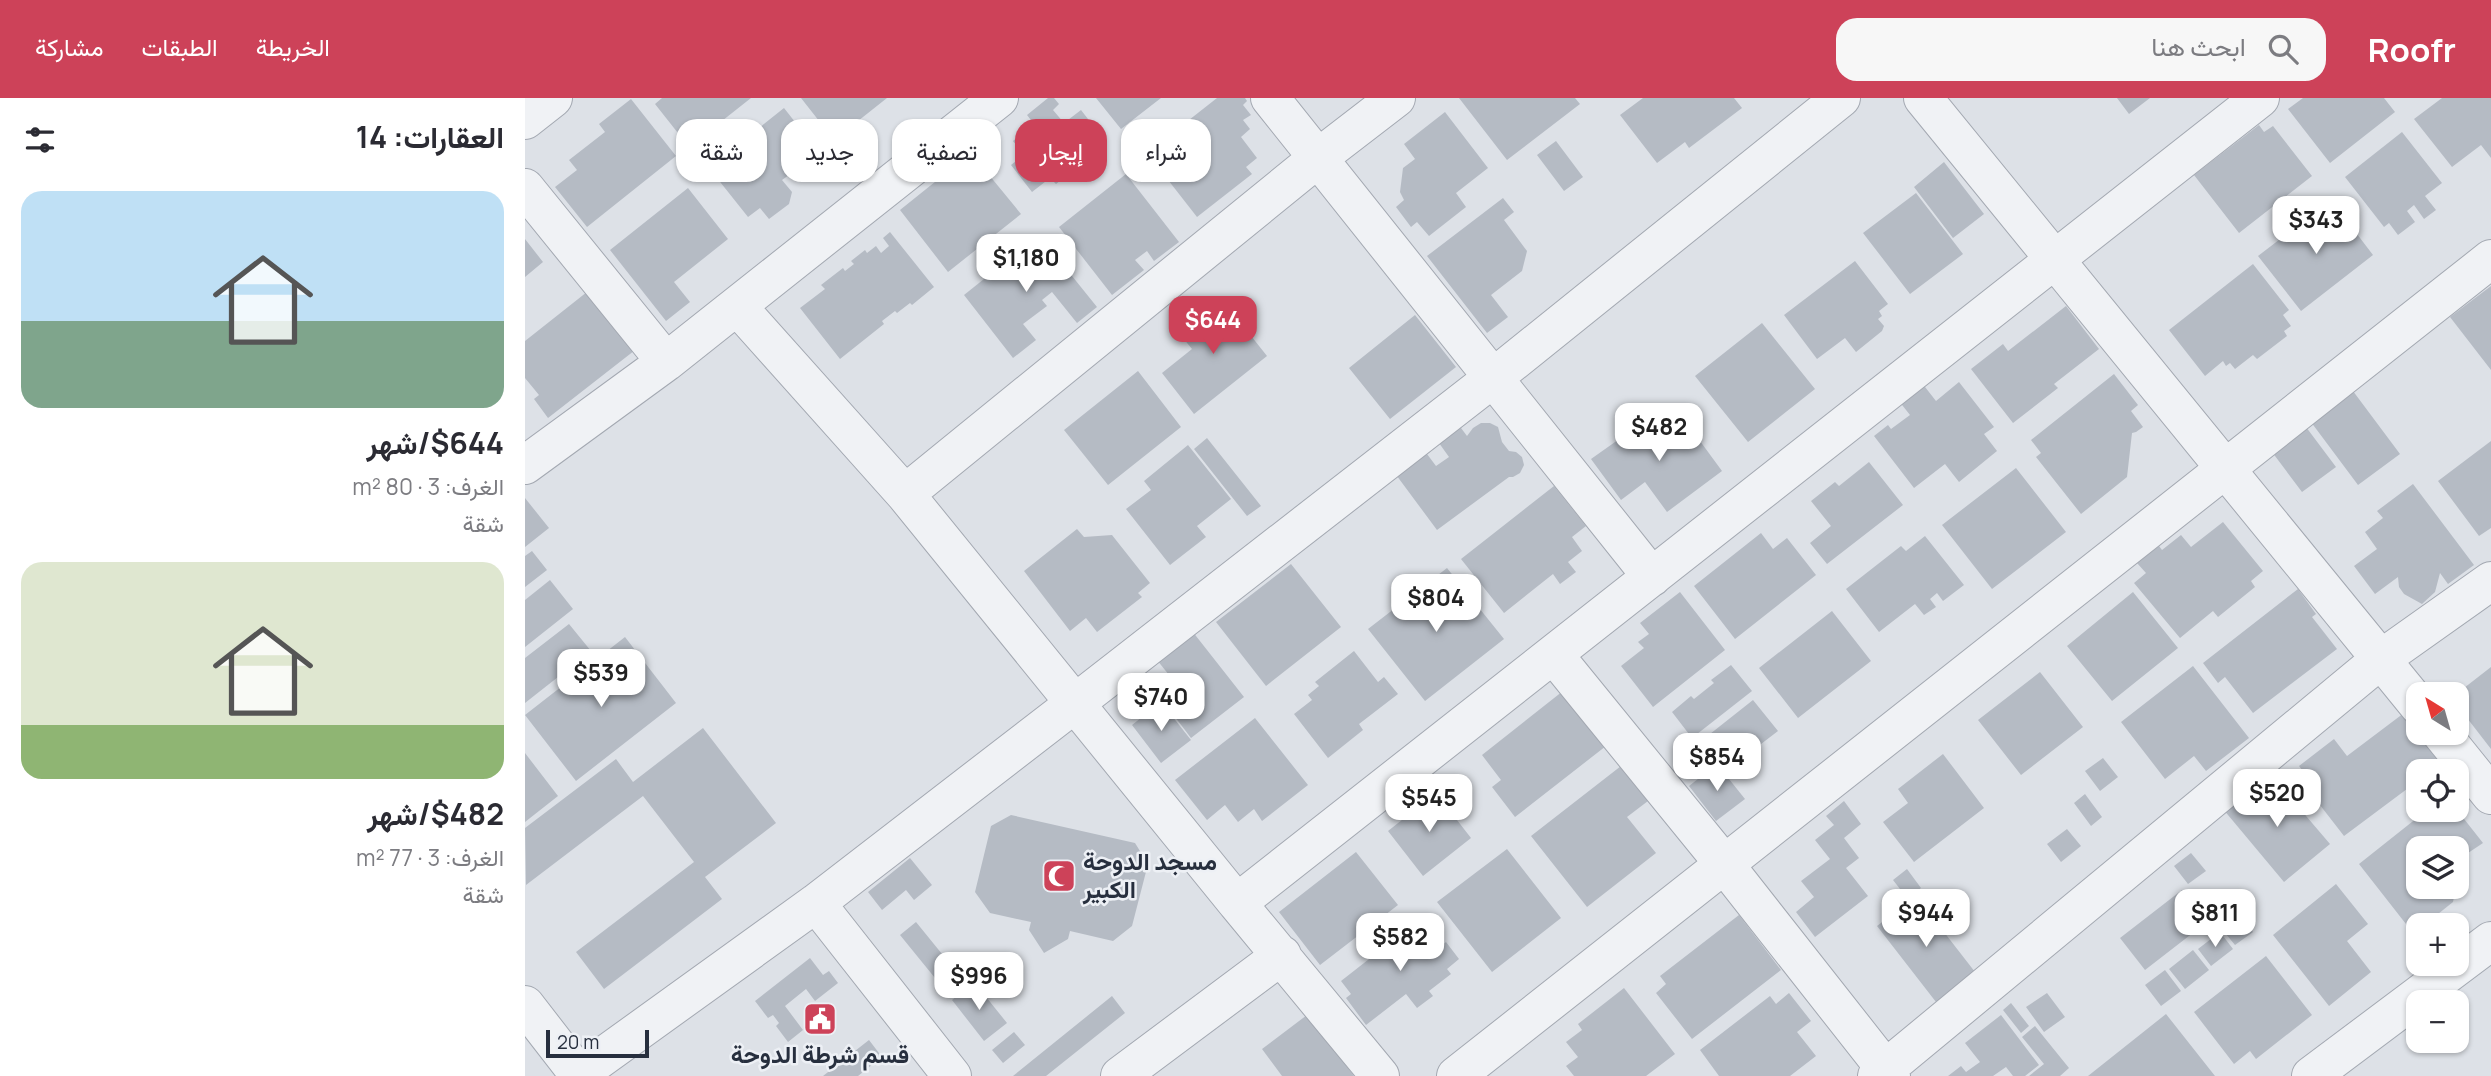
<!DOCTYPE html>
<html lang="ar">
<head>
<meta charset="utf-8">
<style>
	body { margin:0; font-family:Manrope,Vazirmatn,sans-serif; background:#f7f7f7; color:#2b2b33; direction:rtl; height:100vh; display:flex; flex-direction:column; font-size:26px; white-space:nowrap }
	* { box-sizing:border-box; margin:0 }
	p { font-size:23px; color:#7c7c81 }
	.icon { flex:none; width:38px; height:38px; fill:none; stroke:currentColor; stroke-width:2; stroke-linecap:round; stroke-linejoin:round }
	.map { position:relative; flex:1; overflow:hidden; direction:ltr }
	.side { display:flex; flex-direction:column; background:#fff; width:525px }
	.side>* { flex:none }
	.hud { position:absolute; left:21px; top:21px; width:665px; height:63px; direction:rtl; display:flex; gap:14px }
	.needle { width:46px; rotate:323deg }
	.controls { position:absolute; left:1881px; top:584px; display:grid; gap:14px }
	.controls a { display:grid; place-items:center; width:63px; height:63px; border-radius:14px; background:#fff; box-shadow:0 2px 5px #0004; font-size:35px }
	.scale { position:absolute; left:21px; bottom:18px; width:103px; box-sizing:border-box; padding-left:7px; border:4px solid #272f3e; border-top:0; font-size:19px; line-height:24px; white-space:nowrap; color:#272f3e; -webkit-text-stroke:5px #edf0f5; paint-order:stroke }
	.price { position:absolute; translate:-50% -60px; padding:0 16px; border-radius:14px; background:#fff; color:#222; font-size:23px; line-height:46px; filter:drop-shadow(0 2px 4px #0008) }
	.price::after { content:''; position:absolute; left:50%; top:42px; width:21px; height:16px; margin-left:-10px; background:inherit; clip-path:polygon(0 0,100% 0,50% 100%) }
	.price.active { background:#cd4259; color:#fff }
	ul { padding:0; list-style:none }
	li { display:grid; align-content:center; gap:14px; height:371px; padding:0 21px }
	li span { display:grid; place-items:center; height:217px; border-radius:21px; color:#555 }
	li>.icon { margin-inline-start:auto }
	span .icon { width:126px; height:126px; fill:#fffc; stroke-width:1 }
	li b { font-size:30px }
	h2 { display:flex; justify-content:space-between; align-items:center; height:84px; padding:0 21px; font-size:30px }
	.chip { padding:0 24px; border-radius:21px; background:#fff; box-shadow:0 2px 5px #0004; font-size:24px; line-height:63px }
	.chip.active { background:#cd4259; color:#fff }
	header { display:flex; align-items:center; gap:42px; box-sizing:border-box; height:98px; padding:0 35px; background:#cd4259; color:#fff }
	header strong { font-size:33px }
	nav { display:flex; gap:38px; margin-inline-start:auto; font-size:24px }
	.search { width:490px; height:63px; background:#f7f7f7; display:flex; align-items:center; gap:18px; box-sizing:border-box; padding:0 24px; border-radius:21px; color:#7c7c81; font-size:26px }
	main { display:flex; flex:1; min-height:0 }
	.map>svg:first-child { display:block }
	.building { fill:#b5bbc4 }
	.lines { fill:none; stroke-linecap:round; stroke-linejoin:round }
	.minor-casing { stroke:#a3a8b1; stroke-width:40 }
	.minor { stroke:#f0f2f5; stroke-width:38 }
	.labels { text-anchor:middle; stroke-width:5; stroke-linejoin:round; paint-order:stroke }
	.poi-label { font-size:24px; font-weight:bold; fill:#272f3e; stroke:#edf0f5; text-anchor:start }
</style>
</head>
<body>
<header>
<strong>Roofr</strong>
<div class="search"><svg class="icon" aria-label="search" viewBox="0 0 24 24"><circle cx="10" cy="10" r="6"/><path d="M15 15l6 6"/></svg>ابحث هنا</div>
<nav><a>الخريطة</a><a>الطبقات</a><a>مشاركة</a></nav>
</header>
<main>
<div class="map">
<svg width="1966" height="978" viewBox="0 0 1966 978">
	<rect width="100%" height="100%" fill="#dde1e7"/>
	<!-- building -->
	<path class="building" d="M137 0H226L164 49 130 6Z
		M276 0H362L309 42Z
		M523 0H529L534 6 528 12 539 25 556 12 577 39 562 50 568 57 531 86 525 80 507 94 486 67 499 57 488 43 509 26 502 17Z
		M571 0H636L596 31Z
		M692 0H720L722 3 718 7 726 17 718 22 725 31 716 39 732 60 721 69 727 76 672 119 622 55Z
		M934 0H1050L1055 6 982 62Z
		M1118 0H1209L1217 10 1164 50 1160 44 1132 65 1095 17Z
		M1592 0H1625L1604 16Z
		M1778 0H1859L1870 14 1805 65 1763 11Z
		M1917 0H1966V60L1956 47 1927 69 1889 21Z
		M106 1 151 58 62 129 30 89 52 72 44 62 80 34 74 26Z
		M259 10 285 43V50L270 62 275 69 257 82 267 94 264 106 244 121 235 110 223 119 184 70Z
		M920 14 963 70 931 95 941 109 904 138 892 124 886 129 871 109 879 102 875 94 878 70 890 61 879 46Z
		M1734 27 1739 34 1748 28 1787 78 1714 135 1669 77Z
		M1877 34 1917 85 1900 98 1911 112 1899 121 1889 107 1882 113 1890 124 1873 137 1864 125 1859 129 1820 79Z
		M1031 43 1058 79 1039 93 1012 57Z
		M446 55 496 116 423 174 375 112Z
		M1419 64 1459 116 1428 140 1389 89Z
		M601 76 654 144 629 163 622 153 610 162 619 172 587 197 534 129Z
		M163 90 203 141 149 184 165 204 141 223 85 152Z
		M1391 95 1438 156 1385 196 1338 135Z
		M978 100 989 114 979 122 1002 153 997 173 966 197 983 219 962 235 902 158Z
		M1806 102 1848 157 1776 213 1733 158Z
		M365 134 409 189 387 207 385 205 372 215 370 213 357 223 359 226 315 261 275 210 300 191 296 187 318 170 320 173 329 166 326 163 340 152 342 155 351 148 356 155 364 148 358 140Z
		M514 137 572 209 552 225 527 194 517 202 522 208 498 226 511 242 488 260 439 197Z
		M0 141 18 164 0 179Z
		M1330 163 1363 206 1354 213 1357 218 1353 221 1359 228 1357 233 1331 254 1320 240 1292 261 1259 217Z
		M1728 166 1764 212 1758 217 1766 228 1759 233 1762 238 1732 261 1728 257 1710 271 1705 265 1701 268 1698 263 1680 278 1644 232Z
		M1966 188V272L1925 219Z
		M67 190 114 249 23 320 9 301 14 297 0 280V243Z
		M696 200 742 258 669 316 637 275 667 251 653 234Z
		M1541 208 1574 251 1529 286 1533 290 1488 325 1446 271 1478 246 1483 253Z
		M890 217 931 269 865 321 824 270Z
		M1237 225 1290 291 1223 344 1170 278Z
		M613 273 656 329 583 387 539 332Z
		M1589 276 1613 307 1606 313 1618 329 1611 334 1607 335 1602 379 1556 416 1511 359 1516 355 1506 342Z
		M1393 280 1411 303 1434 284 1469 329 1459 336 1472 353 1434 384 1420 366 1389 390 1349 338 1363 327 1366 331 1385 317 1370 298Z
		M1822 285 1875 356 1833 387 1780 316Z
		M1153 313 1197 373 1142 414 1120 384 1096 402 1066 361 1107 332 1114 342Z
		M930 322 942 338 948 330 956 325H965L973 329 977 344 984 353 991 354 997 359 999 367 995 375 988 379H984L912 432 866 370 896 348 911 368 924 359 909 338Z
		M1781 329 1811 369 1777 394 1747 354Z
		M682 340 736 408 722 418 669 351Z
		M1966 343V430L1954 438 1913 383Z
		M663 347 706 401 672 428 681 439 645 467 601 411 626 392 619 383Z
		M1344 364 1378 407 1302 466 1285 445 1306 428 1286 403 1310 384 1314 388Z
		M1491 370 1541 434 1467 491 1417 427Z
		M1888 386 1949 467 1923 486 1915 475 1910 494 1897 506 1879 496 1874 489 1873 479 1850 496 1829 468 1852 451 1840 434 1858 420 1852 413Z
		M1029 388 1061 428 1047 439 1057 453 1043 464 1051 474 1035 486 1028 476 979 515 936 461Z
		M0 400 24 430 0 449Z
		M1698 424 1738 473 1726 483 1730 489 1693 519 1688 513 1655 540 1609 485 1621 475 1612 465 1634 448 1637 452 1656 437 1666 449Z
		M552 431 559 439 587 437 625 485 613 495 617 499 572 534 561 520 545 533 499 473Z
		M1236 435 1248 451 1262 440 1291 477 1210 541 1169 488Z
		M1400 438 1439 487 1418 503 1412 495 1405 501 1411 509 1399 517 1390 506 1354 534 1321 491 1376 448 1381 453Z
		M7 453 22 472 0 489V458Z
		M766 466 816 529 741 588 691 524Z
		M922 470 979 541 900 603 843 531Z
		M25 482 48 511 0 549V502Z
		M1773 491 1791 516 1787 519 1812 551 1728 615 1700 579 1693 585 1678 565Z
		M1155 494 1200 552 1128 609 1096 568 1119 550 1113 544 1124 536 1115 525Z
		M1608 494 1653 550 1587 603 1542 548Z
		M1307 513 1346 563 1273 620 1234 570Z
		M660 524 719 599 666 640 628 590 644 577 624 552Z
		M44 526 66 553 0 605V560Z
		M100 539 151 605 51 683 0 617Z
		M829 553 853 584 859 579 873 596 834 626 838 632 803 660 769 616 787 602 783 597 794 588 790 584Z
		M1206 567 1227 593 1167 640 1147 614 1166 598 1169 601 1189 585 1186 582Z
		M1668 568 1724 640 1681 673 1669 658 1640 681 1596 624Z
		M1966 569V651L1932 607V597H1930Z
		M1515 574 1558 629 1496 677 1453 622Z
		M1038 593 1081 648 990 719 967 689 976 682 957 657Z
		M1228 602 1253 633 1223 656 1229 663 1208 680 1185 651 1192 646 1185 636Z
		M636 604 666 642 636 665 607 627Z
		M1879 615 1917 664 1904 674H1894V682L1819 738 1781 689 1787 685 1774 668 1809 641 1822 658Z
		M730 620 783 687 737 723 729 711 713 724 700 707 682 722 650 682Z
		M178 630 251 725 180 779 197 801 79 891 51 854 169 764 118 698 1 787 0 730 91 661 108 684Z
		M0 655 33 698 0 724Z
		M1418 656 1459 710 1389 764 1358 724 1383 705 1373 691Z
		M1578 660 1593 679 1575 693 1560 673Z
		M1192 666 1220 701 1191 723 1164 688Z
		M1096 668 1123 703 1102 719 1131 755 1062 809 1006 738Z
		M1731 684 1740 695 1753 685 1805 746 1759 784 1698 711Z
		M911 695 946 740 898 778 863 733Z
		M1560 696 1577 719 1566 728 1549 705Z
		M1319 703 1336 726 1319 740 1334 760 1321 770 1343 798 1290 839 1271 814 1289 799 1276 783 1305 761 1290 742 1309 727 1301 718Z
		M1902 712H1932L1958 745 1940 757 1935 764 1933 776 1932 751H1894V789H1931L1928 804 1898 828H1894V831L1888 835 1834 766Z
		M486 717 610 745 623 766 607 828 588 843 545 833 543 841 519 855 504 832 506 824 465 815 450 794 466 728Z
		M1542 731 1556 748 1536 764 1522 746Z
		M982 751 1036 820 967 874 912 804Z
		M831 754 873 807 795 867 754 814Z
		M1666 755 1681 773 1663 786 1649 768Z
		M385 760 407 787 389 802 381 792 357 812 343 794Z
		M1382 771 1396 790 1382 800 1368 782Z
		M1811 786 1843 826 1822 843 1846 874 1804 908 1748 837Z
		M1657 792 1682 824 1620 872 1595 840Z
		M1391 798 1450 874 1411 904 1352 828Z
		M1714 816 1728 834 1710 847 1696 830Z
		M1214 817 1256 872 1167 941 1131 895 1141 886 1135 878Z
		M894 822 915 849 921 844 934 861 922 871 926 876 904 893 908 898 892 910 881 896 841 927 821 900 826 896 816 883Z
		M391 824 439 883 423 896 375 837Z
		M1695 834 1708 851 1686 868 1673 851Z
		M1668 852 1684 872 1660 891 1644 871Z
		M1741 858 1787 917 1731 961 1725 953 1709 966 1669 914Z
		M285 860 298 877 304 873 313 885 290 903 281 891 260 908 278 932 263 944 251 928 254 925 248 917 243 920 230 903Z
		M1640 872 1656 893 1636 908 1620 887Z
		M449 884 482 925 459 943 427 902Z
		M1099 890 1150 956 1121 978H1049L1041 968 1053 959 1041 944 1057 932 1053 926Z
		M1264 895 1286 923 1272 934 1291 958 1265 978H1194L1175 952 1245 898 1251 906Z
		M1522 895 1540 919 1519 934 1501 909Z
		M587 898 600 915 521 978H488Z
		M1486 905 1504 928 1496 935 1478 912Z
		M1641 916 1690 978H1563Z
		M782 917 829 978H757L737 951Z
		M1476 917 1514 967 1500 978H1488L1481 969 1468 978H1423L1436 968 1441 974 1455 964 1440 945Z
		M1510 928 1544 970 1535 978H1504L1519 966 1497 939Z
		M489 934 500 947 478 965 467 952Z
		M344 942 357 959 333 978H298Z"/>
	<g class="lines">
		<defs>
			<path id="minor" d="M745 0 1127 479
				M1398 0 1894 608
				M0 22 28 0
				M0 90 141 264
				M212 208 380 396 712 805
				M0 367 141 264 474 0
				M380 396 793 60 871 0
				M1029 557 1200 767 1366 978
				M1916 635 1966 697
				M291 805 427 978
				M0 907 55 978
				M51 978 291 805 549 606 968 280 1316 0
				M595 978 757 857
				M855 978 712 805 1735 0
				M931 978 1966 161
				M1352 978 1856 561 1966 483
				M1786 978 1966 843"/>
		</defs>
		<!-- minor casing -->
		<use href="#minor" class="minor-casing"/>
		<!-- minor -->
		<use href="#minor" class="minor"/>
	</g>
	<!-- icons -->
	<defs>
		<symbol id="mosque-square" viewBox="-11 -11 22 22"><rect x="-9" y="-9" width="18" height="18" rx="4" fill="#cd4259" stroke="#edf0f5"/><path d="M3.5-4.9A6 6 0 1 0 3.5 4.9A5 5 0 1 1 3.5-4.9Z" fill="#fff"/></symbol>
		<symbol id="civic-square" viewBox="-11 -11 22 22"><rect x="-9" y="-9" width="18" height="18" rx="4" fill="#cd4259" stroke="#edf0f5"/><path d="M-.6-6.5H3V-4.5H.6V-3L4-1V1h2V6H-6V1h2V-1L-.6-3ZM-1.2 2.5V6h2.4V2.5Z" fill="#fff"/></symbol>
	</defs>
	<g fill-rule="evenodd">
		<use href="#mosque-square" x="515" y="759" width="38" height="38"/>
		<use href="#civic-square" x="276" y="902" width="38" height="38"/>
	</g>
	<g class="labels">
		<!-- poi labels -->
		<g class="poi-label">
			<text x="558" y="772">مسجد الدوحة<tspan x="558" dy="28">الكبير</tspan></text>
			<text x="295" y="965" text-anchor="middle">قسم شرطة الدوحة</text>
		</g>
	</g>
</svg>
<div class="controls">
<a><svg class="needle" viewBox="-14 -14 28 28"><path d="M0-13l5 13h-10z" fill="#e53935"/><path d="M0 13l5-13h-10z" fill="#7c7c81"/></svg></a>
<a><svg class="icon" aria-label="locate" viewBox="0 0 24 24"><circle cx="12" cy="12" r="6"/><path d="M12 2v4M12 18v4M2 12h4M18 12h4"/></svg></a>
<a><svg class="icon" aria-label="layers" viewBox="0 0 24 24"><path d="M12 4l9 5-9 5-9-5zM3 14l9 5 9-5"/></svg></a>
<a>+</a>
<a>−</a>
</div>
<div class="scale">20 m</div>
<b class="price" style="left:1791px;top:158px">$343</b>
<b class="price" style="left:501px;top:196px">$1,180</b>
<b class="price active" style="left:688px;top:258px">$644</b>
<b class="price" style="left:1134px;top:365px">$482</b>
<b class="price" style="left:911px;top:536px">$804</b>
<b class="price" style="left:76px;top:611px">$539</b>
<b class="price" style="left:636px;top:635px">$740</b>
<b class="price" style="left:1192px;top:695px">$854</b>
<b class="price" style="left:1752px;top:731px">$520</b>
<b class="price" style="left:904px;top:736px">$545</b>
<b class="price" style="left:1401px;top:851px">$944</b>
<b class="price" style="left:1690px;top:851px">$811</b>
<b class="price" style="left:875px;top:875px">$582</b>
<b class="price" style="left:454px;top:914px">$996</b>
<div class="hud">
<a class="chip">شراء</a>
<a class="chip active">إيجار</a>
<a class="chip">تصفية</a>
<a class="chip">جديد</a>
<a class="chip">شقة</a>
</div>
</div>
<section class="side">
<h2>العقارات: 14<svg class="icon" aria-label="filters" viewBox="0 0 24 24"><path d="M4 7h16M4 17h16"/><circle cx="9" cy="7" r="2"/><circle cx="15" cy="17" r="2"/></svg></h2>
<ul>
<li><span style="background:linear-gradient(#bfe0f5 60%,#7fa58c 0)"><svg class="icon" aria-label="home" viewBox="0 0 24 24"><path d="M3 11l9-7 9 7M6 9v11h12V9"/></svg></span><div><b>$644/شهر</b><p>الغرف: 3 · 80 m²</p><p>شقة</p></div></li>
<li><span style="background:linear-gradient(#dfe7d0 75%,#8fb573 0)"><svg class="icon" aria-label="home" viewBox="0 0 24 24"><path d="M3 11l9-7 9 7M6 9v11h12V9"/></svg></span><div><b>$482/شهر</b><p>الغرف: 3 · 77 m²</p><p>شقة</p></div></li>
</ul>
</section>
</main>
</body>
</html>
